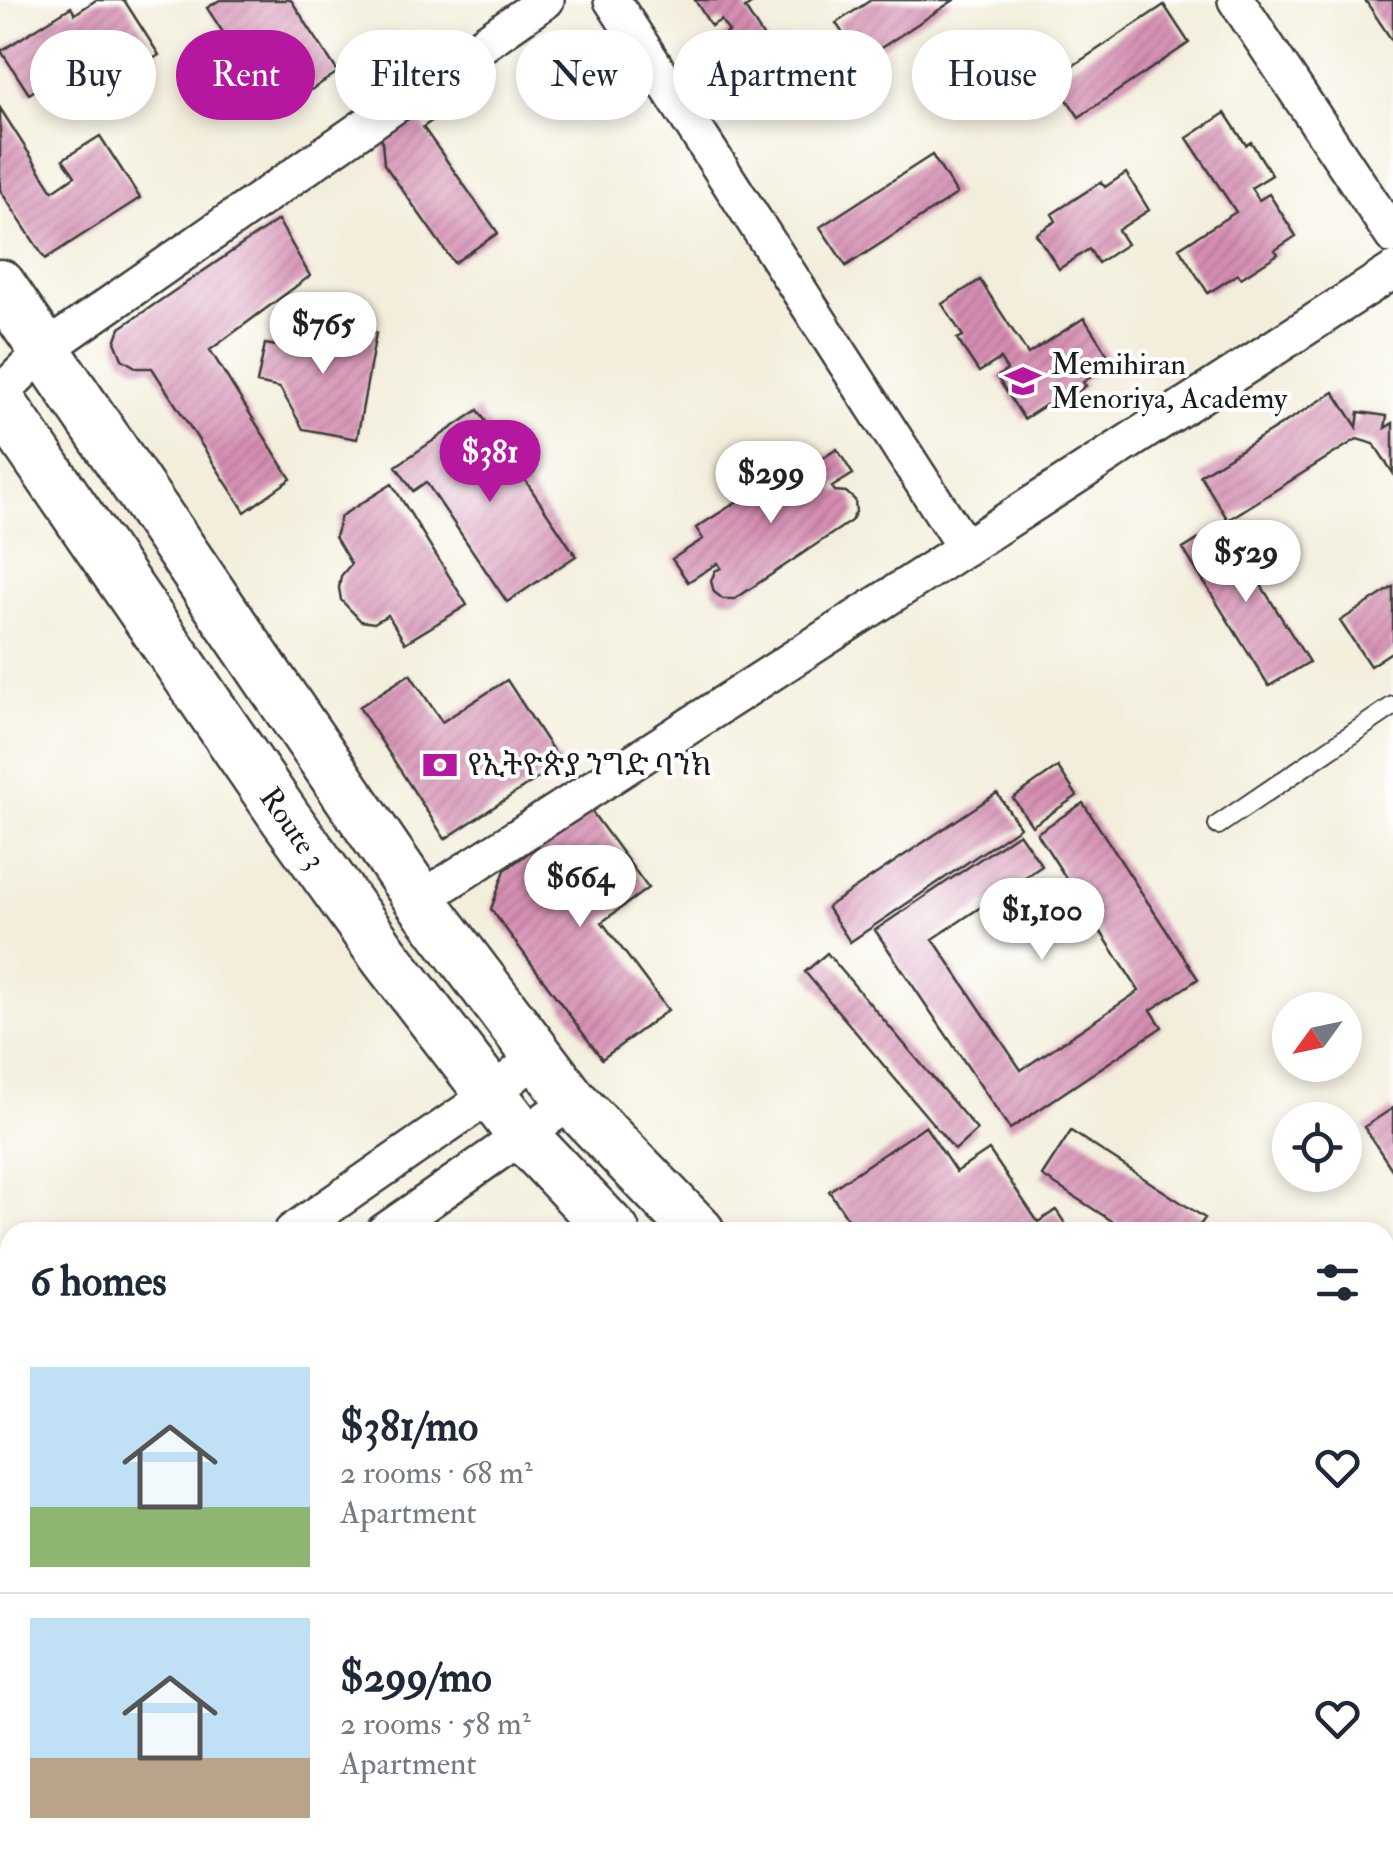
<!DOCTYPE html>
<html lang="en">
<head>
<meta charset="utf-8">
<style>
	body { margin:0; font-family:"IM FELL Double Pica","Noto Serif Ethiopic",serif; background:#f6f6f7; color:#1f2937; height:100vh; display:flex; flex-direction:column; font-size:38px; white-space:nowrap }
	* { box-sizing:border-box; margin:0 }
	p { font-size:32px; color:#747a83 }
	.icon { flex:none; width:55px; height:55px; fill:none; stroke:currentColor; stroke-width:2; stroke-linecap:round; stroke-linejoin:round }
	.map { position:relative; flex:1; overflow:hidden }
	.details { position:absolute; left:0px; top:1222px; width:1395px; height:642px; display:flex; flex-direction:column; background:#fff; border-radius:30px 30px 0 0; box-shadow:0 5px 15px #0003 }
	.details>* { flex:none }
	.guide { position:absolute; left:30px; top:30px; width:1335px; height:90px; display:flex; gap:20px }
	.needle { width:65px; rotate:237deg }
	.buttons { position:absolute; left:1272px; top:992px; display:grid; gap:20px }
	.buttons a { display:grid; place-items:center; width:90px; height:90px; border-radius:50%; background:#fff; box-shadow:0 5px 15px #0003; font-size:50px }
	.price { position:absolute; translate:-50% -85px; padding:0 22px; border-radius:35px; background:#fff; color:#222; font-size:32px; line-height:65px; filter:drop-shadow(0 2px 5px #0008) }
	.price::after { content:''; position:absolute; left:50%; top:60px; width:30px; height:22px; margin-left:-15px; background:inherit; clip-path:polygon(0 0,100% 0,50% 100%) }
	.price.active { background:#b5179e; color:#fff }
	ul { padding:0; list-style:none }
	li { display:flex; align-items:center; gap:30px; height:250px; padding:0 30px }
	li+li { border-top:2px solid #e0e1e3 }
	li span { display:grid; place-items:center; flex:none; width:280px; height:200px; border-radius:0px; color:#555 }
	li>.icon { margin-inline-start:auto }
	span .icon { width:120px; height:120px; fill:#fffc; stroke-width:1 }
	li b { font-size:42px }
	h2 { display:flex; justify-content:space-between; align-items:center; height:120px; padding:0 30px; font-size:42px }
	.pill { padding:0 35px; border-radius:45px; background:#fff; box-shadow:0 5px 15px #0003; font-size:35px; line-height:90px }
	.pill.active { background:#b5179e; color:#fff }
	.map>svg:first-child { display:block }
	.building { fill:url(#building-hatch) }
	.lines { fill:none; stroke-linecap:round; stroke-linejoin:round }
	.lane-casing { stroke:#3c3c39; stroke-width:22 }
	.street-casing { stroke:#3c3c39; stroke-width:40 }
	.secondary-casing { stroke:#3c3c39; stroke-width:55 }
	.lane { stroke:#fff; stroke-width:18 }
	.street { stroke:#fff; stroke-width:35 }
	.secondary { stroke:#fff; stroke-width:50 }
	.labels { text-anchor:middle; stroke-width:8; stroke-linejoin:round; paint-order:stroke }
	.poi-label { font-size:30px; fill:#1c1c1c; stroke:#fff; text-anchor:start }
	.street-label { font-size:30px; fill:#1c1c1c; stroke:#fff }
</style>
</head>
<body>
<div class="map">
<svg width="1393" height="1863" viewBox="0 0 1393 1863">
	<defs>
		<pattern id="building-hatch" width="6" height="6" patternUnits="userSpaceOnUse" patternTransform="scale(2.5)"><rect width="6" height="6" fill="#d68eb2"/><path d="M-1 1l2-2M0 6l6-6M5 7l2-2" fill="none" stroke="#ad7390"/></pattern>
	</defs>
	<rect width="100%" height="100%" fill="#fff"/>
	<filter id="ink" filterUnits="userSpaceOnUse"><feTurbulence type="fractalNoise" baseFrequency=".01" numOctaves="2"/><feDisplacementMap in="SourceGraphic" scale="20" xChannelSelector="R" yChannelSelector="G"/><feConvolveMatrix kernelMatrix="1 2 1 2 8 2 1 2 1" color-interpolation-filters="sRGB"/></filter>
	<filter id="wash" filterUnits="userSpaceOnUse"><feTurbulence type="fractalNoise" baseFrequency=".0048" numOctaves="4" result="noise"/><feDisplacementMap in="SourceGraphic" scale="40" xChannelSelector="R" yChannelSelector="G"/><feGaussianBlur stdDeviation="2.25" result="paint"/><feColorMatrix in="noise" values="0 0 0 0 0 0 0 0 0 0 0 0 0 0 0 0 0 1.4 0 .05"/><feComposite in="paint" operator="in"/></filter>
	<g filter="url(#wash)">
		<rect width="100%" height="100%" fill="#f3eedb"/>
		<g id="blocks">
			<!-- building -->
			<path class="building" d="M96 0H124L159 55 119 81 98 50 29 94 1 51 71 7 75 14Z
				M220 0H291L338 72 290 104 276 102 262 92 207 8Z
				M695 0H757L745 8 792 82 754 107 734 75 729 78 708 45 729 32 721 20 711 26Z
				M871 0H954L861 61 836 23Z
				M1365 0H1393V42Z
				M1164 5 1189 43 1079 117 1053 79Z
				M445 85 458 103 423 127 498 233 454 263 384 164 381 130Z
				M0 108 53 191 75 176 63 159 100 136 140 198 45 259 0 190Z
				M1225 113 1246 145 1251 142 1272 175 1251 188 1259 200 1269 194 1296 236 1275 250 1278 254 1241 278 1238 274 1208 293 1179 248 1236 212 1187 138Z
				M932 155 957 194 846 266 820 227Z
				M1126 173 1149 210 1118 230 1127 244 1098 263 1089 249 1059 269 1036 234 1056 221 1052 214 1101 182 1105 187Z
				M278 220 310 276 210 350 291 479 245 512 152 368H137L122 359 115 342 120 328Z
				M980 280 1028 354 1084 318 1113 363 1083 382 1086 386 1049 410 1046 405 1024 419 997 377 1007 370 1000 359 979 372 957 339 963 336 942 304Z
				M320 323 376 333 357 439 303 429 280 388 257 383 265 344 282 347Z
				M1334 392 1357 427 1359 412 1387 416 1385 428 1393 423V473L1374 444 1357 439 1228 520 1200 475Z
				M478 410 576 556 507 602 426 482 413 491 396 466Z
				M837 449 853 474 832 487 835 491 846 492 855 500 856 512 851 521 735 599H723L714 592 711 581 715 571 721 568 718 563 688 582 672 559 703 539 696 528 810 455 815 463Z
				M392 484 467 605 405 643 388 615 374 623 361 621 341 600 339 588 341 576 351 564 335 537 341 516Z
				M1223 524 1309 662 1269 686 1183 549Z
				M1393 587V651L1370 666 1340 621Z
				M410 674 442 722 507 680 561 763 445 839 359 707Z
				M1058 767 1077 796 1032 826 1013 798Z
				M997 793 1020 827 850 942 827 907Z
				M1083 803 1198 979 1151 1010 1162 1027 1010 1129 875 930 1019 833 1042 866 933 939 1021 1070 1139 991 1037 833Z
				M589 808 648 888 602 922 668 1010 602 1059 491 909 505 870Z
				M827 953 977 1130 955 1150 805 972Z
				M1393 1108V1171L1364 1127Z
				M925 1126 956 1172 989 1150 1038 1222 1056 1210 1071 1232H857L829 1191Z
				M1071 1131 1205 1218 1195 1232H1129L1042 1176Z
				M1393 1305V1355L1385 1360V1310Z"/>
		</g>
	</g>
	<g filter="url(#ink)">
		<use href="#blocks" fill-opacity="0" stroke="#3c3c39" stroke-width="2.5"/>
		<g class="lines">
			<defs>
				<path id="lane" d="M1218 825 1393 706"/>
				<path id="street" d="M612 0 965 548
					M1236 0 1393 236
					M0 394 43 351 546 0
					M420 900 1393 271
					M292 1232 490 1095 538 1056
					M384 1232 572 1101
					M0 1435 10 1428
					M0 1497 10 1490
					M0 1665 10 1679
					M128 1855 134 1863
					M525 1855 530 1863
					M417 1863 429 1855"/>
				<path id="secondary" d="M0 285 420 900 572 1101 699 1232
					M0 402 285 817 386 958 524 1137 614 1232
					M1266 1855 1274 1863
					M1358 1855 1366 1863"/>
			</defs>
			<!-- lane casing -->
			<use href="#lane" class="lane-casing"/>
			<!-- street casing -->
			<use href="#street" class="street-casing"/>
			<!-- secondary casing -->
			<use href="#secondary" class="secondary-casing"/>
			<!-- lane -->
			<use href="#lane" class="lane"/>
			<!-- street -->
			<use href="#street" class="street"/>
			<!-- secondary -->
			<use href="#secondary" class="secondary"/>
		</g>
	</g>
	<!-- icons -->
	<defs>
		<symbol id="university-bare" viewBox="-9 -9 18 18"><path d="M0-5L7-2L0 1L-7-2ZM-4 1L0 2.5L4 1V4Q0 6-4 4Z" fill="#b5179e" stroke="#fff" stroke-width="2.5" paint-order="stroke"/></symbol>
		<symbol id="bank-bare" viewBox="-9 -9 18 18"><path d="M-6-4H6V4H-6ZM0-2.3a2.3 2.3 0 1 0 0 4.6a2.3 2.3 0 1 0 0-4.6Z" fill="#b5179e" stroke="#fff" stroke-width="2.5" paint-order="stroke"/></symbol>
	</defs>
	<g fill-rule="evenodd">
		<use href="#university-bare" x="998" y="356" width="50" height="50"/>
		<use href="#bank-bare" x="415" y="740" width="50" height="50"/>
	</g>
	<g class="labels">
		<!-- poi labels -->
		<g class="poi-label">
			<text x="1051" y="374">Memihiran<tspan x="1051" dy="34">Menoriya, Academy</tspan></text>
			<text x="468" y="775">የኢትዮጵያ ንግድ ባንክ</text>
		</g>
		<!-- street labels -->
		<g class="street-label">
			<text transform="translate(293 828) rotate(55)" y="10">Route 3</text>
		</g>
	</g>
</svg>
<div class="buttons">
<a><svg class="needle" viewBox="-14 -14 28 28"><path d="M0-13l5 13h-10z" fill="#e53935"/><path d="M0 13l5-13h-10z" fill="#747a83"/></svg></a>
<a><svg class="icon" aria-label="locate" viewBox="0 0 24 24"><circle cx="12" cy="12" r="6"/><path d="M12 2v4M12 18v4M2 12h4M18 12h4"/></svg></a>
</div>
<b class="price" style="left:323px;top:377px">$765</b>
<b class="price active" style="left:490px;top:505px">$381</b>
<b class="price" style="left:771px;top:526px">$299</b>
<b class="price" style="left:1246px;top:605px">$529</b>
<b class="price" style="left:580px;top:930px">$664</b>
<b class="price" style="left:1042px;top:963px">$1,100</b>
<div class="guide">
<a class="pill">Buy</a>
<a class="pill active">Rent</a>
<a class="pill">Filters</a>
<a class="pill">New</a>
<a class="pill">Apartment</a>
<a class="pill">House</a>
</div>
<section class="details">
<h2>6 homes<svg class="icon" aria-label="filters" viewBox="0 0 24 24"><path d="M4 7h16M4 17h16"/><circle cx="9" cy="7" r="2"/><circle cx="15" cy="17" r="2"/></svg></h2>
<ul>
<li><span style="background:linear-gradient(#bfe0f5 70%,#8fb573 0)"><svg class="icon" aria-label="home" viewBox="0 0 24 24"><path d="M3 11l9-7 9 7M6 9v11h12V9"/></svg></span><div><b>$381/mo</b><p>2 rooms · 68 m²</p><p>Apartment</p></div><svg class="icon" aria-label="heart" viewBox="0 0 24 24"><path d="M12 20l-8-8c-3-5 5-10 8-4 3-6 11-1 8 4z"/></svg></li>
<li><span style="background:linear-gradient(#bfe0f5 70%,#b9a48a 0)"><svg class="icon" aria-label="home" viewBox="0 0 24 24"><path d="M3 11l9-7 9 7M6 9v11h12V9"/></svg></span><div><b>$299/mo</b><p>2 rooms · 58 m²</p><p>Apartment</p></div><svg class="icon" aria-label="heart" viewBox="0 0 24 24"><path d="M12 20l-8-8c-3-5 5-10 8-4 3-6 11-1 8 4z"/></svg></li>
</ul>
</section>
</div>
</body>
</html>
